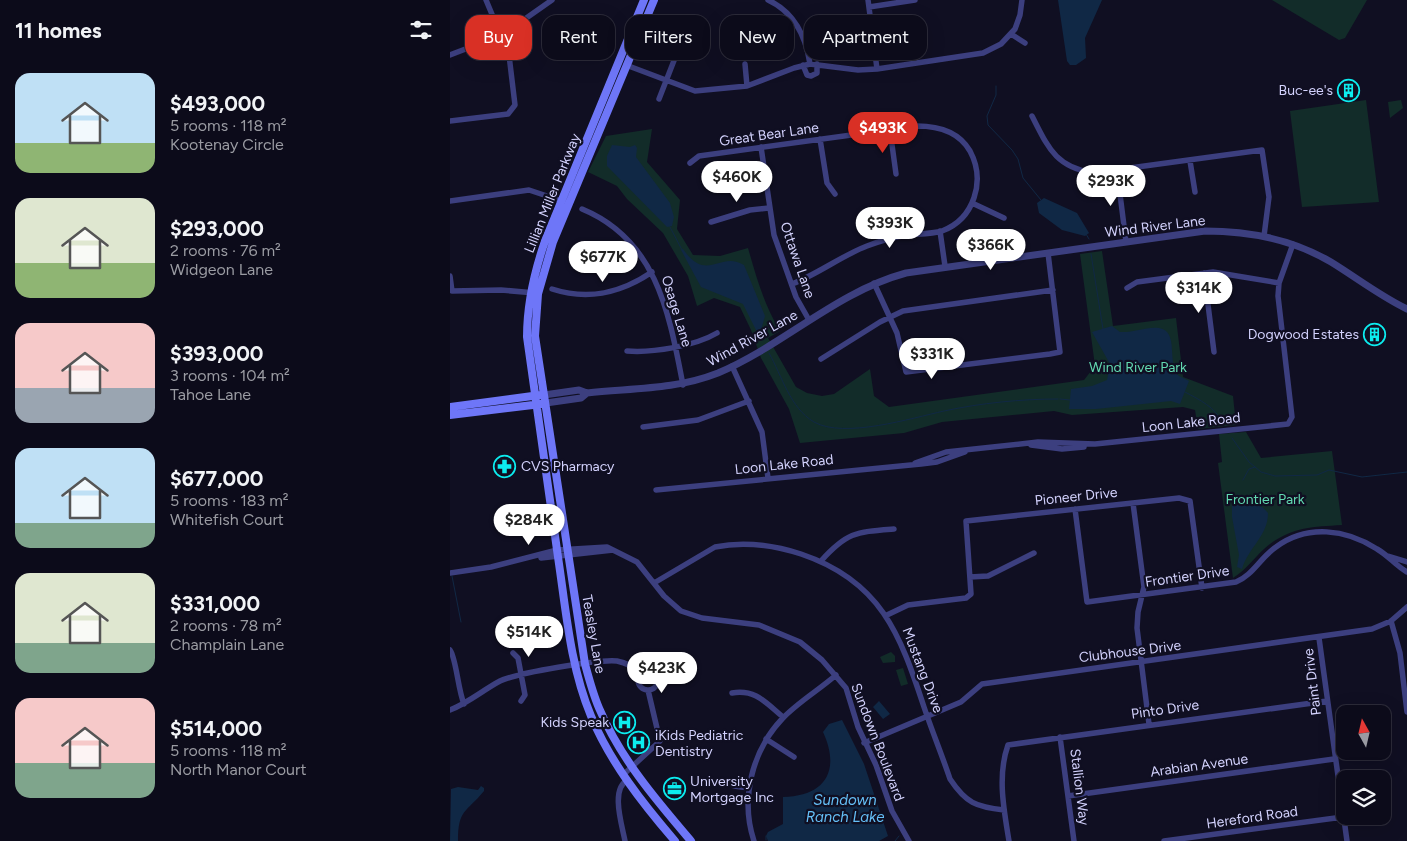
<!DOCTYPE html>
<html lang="en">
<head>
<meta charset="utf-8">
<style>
	body { margin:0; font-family:Figtree,sans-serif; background:#151423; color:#f1f3f6; height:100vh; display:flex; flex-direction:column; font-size:19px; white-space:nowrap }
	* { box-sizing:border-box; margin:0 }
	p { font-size:16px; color:#9a9ba2 }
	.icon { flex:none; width:28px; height:28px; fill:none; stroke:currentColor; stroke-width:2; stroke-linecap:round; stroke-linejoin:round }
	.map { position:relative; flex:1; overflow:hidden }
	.side { display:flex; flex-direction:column; background:#0c0b1a; width:450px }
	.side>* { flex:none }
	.hud { position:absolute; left:15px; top:15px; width:475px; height:45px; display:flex; gap:10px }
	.needle { width:32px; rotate:352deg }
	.buttons { position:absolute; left:886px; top:705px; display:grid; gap:10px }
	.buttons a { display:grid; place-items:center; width:55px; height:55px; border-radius:10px; background:#0c0b1a; box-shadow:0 5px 20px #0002,0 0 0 1px #2c2b39; font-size:25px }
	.price { position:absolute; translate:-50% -42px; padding:0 11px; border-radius:18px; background:#fff; color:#222; font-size:16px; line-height:32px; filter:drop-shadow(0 1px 2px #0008) }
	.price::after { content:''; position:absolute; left:50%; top:30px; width:15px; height:11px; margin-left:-8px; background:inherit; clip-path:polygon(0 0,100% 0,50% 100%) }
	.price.active { background:#d93025; color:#fff }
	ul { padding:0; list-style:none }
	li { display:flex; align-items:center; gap:15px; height:125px; padding:0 15px }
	li span { display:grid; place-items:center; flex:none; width:140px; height:100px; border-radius:15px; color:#555 }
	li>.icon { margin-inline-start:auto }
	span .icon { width:60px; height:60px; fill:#fffc; stroke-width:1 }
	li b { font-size:21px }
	h2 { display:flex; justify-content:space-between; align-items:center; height:60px; padding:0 15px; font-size:21px }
	.tag { padding:0 18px; border-radius:15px; background:#0c0b1a; box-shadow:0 5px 20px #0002,0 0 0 1px #2c2b39; font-size:18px; line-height:45px }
	.tag.active { background:#d93025; color:#fff }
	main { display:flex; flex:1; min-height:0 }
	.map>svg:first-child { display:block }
	.green { fill:#122c29 }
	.water { fill:#102845 }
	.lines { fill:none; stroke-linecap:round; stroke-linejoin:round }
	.stream { stroke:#102845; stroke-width:1 }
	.minor { stroke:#3c3f7f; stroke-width:5.5 }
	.tertiary { stroke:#3c3f7f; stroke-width:7 }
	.secondary { stroke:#6e76f8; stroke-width:8 }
	.labels { text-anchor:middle; stroke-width:4.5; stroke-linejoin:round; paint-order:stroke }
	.poi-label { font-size:14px; fill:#d3d2fd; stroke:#100f22; text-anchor:end }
	.street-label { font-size:14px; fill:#d3d2fd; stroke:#100f22 }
	.park-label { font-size:14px; fill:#62d9b1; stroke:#100f22 }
	.water-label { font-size:15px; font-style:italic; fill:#65c0f8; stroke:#100f22 }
</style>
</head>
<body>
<main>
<section class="side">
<h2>11 homes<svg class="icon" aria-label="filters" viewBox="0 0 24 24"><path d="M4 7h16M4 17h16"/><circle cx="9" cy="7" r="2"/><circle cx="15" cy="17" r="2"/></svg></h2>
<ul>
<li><span style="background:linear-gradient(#bfe0f5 70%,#8fb573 0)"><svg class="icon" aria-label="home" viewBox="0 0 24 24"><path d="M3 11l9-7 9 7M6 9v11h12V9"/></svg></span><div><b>$493,000</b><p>5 rooms · 118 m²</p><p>Kootenay Circle</p></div></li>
<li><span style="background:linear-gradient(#dfe7d0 65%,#8fb573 0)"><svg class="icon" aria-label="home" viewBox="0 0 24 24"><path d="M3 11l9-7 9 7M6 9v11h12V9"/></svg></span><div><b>$293,000</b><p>2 rooms · 76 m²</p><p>Widgeon Lane</p></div></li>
<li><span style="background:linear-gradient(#f6c9c9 65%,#9aa5b1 0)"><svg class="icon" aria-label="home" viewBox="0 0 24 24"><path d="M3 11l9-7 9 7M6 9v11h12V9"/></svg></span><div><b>$393,000</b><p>3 rooms · 104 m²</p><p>Tahoe Lane</p></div></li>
<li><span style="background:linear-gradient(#bfe0f5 75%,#7fa58c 0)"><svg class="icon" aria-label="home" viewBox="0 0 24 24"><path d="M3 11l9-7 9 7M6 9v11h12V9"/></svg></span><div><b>$677,000</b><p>5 rooms · 183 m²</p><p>Whitefish Court</p></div></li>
<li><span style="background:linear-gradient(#dfe7d0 70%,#7fa58c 0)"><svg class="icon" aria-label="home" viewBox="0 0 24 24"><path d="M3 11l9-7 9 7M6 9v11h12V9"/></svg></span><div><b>$331,000</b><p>2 rooms · 78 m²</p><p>Champlain Lane</p></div></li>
<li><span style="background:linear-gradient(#f6c9c9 65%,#7fa58c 0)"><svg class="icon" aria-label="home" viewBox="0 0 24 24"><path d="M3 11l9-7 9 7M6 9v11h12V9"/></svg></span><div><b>$514,000</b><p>5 rooms · 118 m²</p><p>North Manor Court</p></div></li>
</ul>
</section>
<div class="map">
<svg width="957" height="841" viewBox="0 0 957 841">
	<rect width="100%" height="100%" fill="#100f22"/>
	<!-- green -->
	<path class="green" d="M822 0H917L895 38 889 40Z
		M916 100 929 202 852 207 840 111Z
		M951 100 953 108 940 118 938 102Z
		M202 129 197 162 230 200 227 229 243 255 270 256 298 248C306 276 314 305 330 331L318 338 346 387 357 393 372 396 384 394 420 369 424 396 439 407 634 380 645 366 630 254 652 251 663 326 726 318 733 377 783 396 786 425 748 429 745 410 733 407 622 415 604 411 492 422 454 433 350 443 339 409 311 358 301 330 290 307 264 298 247 306 238 276 213 233 177 199 167 186 138 172 156 136Z
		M796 432 811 458 882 451 892 525C861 527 839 527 814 549 803 559 796 570 783 578L768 463 772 462 769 434Z
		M441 652 445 656V662L433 663 430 657Z
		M453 668 458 684 451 686 446 670Z"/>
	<!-- water -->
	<path class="water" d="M608 0H652L635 38 636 58 626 65H620L617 61Z
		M162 145 180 147 185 145 187 148 186 157 220 203 224 217 222 226 217 227 157 166V156Z
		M594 198 627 213 639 233 635 236 612 230 589 213 587 203Z
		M233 249C257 284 270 250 294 265L315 316 310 334H308L293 304 251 287 231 250Z
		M662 326 670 332C683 333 697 326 709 328 730 331 716 365 729 376 732 378 736 379 739 381L730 404 721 401 646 409H619L621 389 642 386 657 380 660 364 642 332Z
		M786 498C797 497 811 504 818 513 818 536 798 548 792 569L787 567 789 555 782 517V502Z
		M429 701 440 714 433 719 423 707Z
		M392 720 414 764 438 836 429 841H318L316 836 318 832 333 824V797C375 796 391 771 373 732L379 724Z
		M31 786 34 788V791C16 813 8 809 8 841H0L1 789 8 787 28 790Z"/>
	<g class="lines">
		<!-- stream -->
		<path class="stream" d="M546 86V95L537 116 538 125 562 150 568 159 573 178 591 200
			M220 227 232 250
			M636 234 639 239
			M641 254 653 329
			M309 334 312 340
			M319 353C332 376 340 408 364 422 394 439 462 418 494 411 531 403 571 399 608 399
			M735 392C750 400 765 407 773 423
			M610 399 620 400
			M782 438 799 462 811 472 825 476 867 475 879 470 912 477 957 472
			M793 480 799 469 805 467
			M788 494V498
			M2 576 11 622
			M316 840V836
			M445 841 449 836"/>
		<!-- minor -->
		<path class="minor" d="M318 0C344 12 356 37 360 64
			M418 0 427 69
			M419 7 465 0
			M561 34 575 43
			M0 55 52 35 102 0
			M295 64 297 86
			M176 65 245 91 297 86 344 68 360 64 408 70 427 69 533 53 551 44 565 29 570 15 572 0
			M353 65 357 75 361 76 367 73V64
			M209 99 225 58
			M582 116C598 147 605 167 643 173L812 150 819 197 814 236
			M0 121 58 114 65 105 59 55 36 0
			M440 130 446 174
			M370 139 377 183 385 194
			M311 147 324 235 346 297 359 320
			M740 161 745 192
			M240 163 249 156 467 126C488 126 509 132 520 151 536 181 524 219 492 231 482 234 468 234 458 235 444 237 430 241 417 246 391 256 368 274 342 284
			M667 170 676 242
			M0 201 79 190 115 202
			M522 203 554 218
			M132 209C207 240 219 313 233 385
			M261 222 300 210 319 208
			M490 231 495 266
			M754 273 764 352
			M0 276 2 291 51 290 85 293
			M424 283 447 333 456 372 600 354 610 352 598 253
			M677 288 687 282 763 272 829 283
			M102 289C139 301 171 293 202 272
			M177 351C203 353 245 346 267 333
			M371 359 430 322 453 311 603 290
			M282 366 312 432 318 478
			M193 427 248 420 299 401
			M581 445 612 449 634 447
			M465 463 496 452 588 442 645 444 838 424 842 417 828 296 829 283 843 244
			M206 490 471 464 487 462 515 452
			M683 503 694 587 688 612 687 628 699 724
			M625 509 637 602 786 582C803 575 810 558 826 547 857 524 896 529 927 549 939 556 945 565 957 572
			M938 556 957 562
			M91 558 163 550
			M371 561C397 532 406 532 444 529
			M0 573 41 567 107 550 157 547 187 562 214 596 231 611 252 618 309 625 350 642 372 660 396 688 408 727 426 765 442 811 459 841
			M520 577 538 576 584 553
			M204 583 265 547C294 541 323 545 351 554 431 581 450 634 474 707 482 731 492 755 500 779 516 803 526 807 554 810
			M437 615 458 605 516 598 521 594 516 521 729 498 740 501 752 588
			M941 621 950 653 957 712
			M869 638 897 841
			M0 650C6 657 8 690 14 704
			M63 653 68 658 75 695 71 701
			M188 680a10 10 0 1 1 20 0a10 10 0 1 1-20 0Z
			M282 693C306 689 316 703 333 717
			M0 710C18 703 33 690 50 681 67 673 149 659 167 661 177 663 184 667 191 673
			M610 737 624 841
			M316 739 344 757
			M414 743 511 702 532 684 922 629 941 621 957 607
			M174 774 210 741 198 690
			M284 786 299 788
			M618 796 884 759
			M175 841C172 825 160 788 178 780
			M304 841C290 799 302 751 332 719 348 702 369 690 386 675
			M559 841C554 810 547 776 558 745L877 701
			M714 841 893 817"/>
		<!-- tertiary -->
		<path class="tertiary" d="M94 395 129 390 137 393C182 388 225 390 268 373 334 345 386 292 456 273L755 231C800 231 842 239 881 262 907 278 930 296 957 309
			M96 403 131 398 137 393"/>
		<!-- secondary -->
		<path class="secondary" d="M194 0 95 241C84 273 77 303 77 337 87 410 98 484 108 557 116 610 120 666 141 716 160 762 193 804 225 841
			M204 0 103 242 88 294 85 336 135 664C139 679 143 694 149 708 170 758 206 800 241 841
			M0 407 90 395
			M0 415 91 404"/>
	</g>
	<!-- icons -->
	<defs>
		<symbol id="building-ring" viewBox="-11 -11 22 22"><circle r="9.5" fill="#100f22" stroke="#0cecef" stroke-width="1.5"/><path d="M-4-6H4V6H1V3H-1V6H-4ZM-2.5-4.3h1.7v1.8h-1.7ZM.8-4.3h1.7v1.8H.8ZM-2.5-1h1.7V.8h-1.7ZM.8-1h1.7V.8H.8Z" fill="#0cecef"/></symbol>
		<symbol id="pharmacy-ring" viewBox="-11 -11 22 22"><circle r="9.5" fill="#100f22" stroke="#0cecef" stroke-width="1.5"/><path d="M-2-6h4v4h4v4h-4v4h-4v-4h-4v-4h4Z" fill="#0cecef"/></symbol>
		<symbol id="hospital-ring" viewBox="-11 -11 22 22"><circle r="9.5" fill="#100f22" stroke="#0cecef" stroke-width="1.5"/><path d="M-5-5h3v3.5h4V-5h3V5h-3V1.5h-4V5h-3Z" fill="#0cecef"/></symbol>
		<symbol id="office-ring" viewBox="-11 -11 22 22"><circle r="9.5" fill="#100f22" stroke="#0cecef" stroke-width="1.5"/><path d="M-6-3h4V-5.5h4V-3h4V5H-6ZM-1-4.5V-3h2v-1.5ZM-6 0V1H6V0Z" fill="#0cecef"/></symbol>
	</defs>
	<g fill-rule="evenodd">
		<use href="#building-ring" x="886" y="78" width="25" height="25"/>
		<use href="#building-ring" x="912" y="322" width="25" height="25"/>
		<use href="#pharmacy-ring" x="42" y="454" width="25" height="25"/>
		<use href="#hospital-ring" x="162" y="710" width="25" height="25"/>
		<use href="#hospital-ring" x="176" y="730" width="25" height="25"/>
		<use href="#office-ring" x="212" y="776" width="25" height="25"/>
	</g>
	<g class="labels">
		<!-- poi labels -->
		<g class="poi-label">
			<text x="883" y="95">Buc-ee's</text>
			<text x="909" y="339">Dogwood Estates</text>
			<text x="71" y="471" text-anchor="start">CVS Pharmacy</text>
			<text x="159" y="727">Kids Speak</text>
			<text x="205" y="740" text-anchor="start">iKids Pediatric<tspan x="205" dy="16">Dentistry</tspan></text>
			<text x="240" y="786" text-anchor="start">University<tspan x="240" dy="16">Mortgage Inc</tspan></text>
		</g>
		<!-- street labels -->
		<g class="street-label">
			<text transform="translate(319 134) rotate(-8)" y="5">Great Bear Lane</text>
			<text transform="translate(102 193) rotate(-68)" y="5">Lillian Miller Parkway</text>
			<text transform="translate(705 226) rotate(-7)" y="5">Wind River Lane</text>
			<text transform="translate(348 260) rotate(71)" y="5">Ottawa Lane</text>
			<text transform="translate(227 311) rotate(73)" y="5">Osage Lane</text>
			<text transform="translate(302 338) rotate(-29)" y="5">Wind River Lane</text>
			<text transform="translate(741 422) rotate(-6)" y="5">Loon Lake Road</text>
			<text transform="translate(334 464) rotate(-6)" y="5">Loon Lake Road</text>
			<text transform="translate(626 496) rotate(-6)" y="5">Pioneer Drive</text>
			<text transform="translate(737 576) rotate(-8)" y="5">Frontier Drive</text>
			<text transform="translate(144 634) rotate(80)" y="5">Teasley Lane</text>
			<text transform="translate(680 651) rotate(-7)" y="5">Clubhouse Drive</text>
			<text transform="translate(473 670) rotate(69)" y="5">Mustang Drive</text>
			<text transform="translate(862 682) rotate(-97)" y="5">Paint Drive</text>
			<text transform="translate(715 709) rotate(-8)" y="5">Pinto Drive</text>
			<text transform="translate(428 742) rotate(69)" y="5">Sundown Boulevard</text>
			<text transform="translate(749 765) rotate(-8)" y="5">Arabian Avenue</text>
			<text transform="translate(630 787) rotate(83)" y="5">Stallion Way</text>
			<text transform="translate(802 817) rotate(-8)" y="5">Hereford Road</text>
		</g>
		<!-- park labels -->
		<g class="park-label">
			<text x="688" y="372">Wind River Park</text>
			<text x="815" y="504">Frontier Park</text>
		</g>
		<!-- water labels -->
		<g class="water-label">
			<text x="395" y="805">Sundown<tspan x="395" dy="17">Ranch Lake</tspan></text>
		</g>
	</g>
</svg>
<div class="buttons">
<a><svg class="needle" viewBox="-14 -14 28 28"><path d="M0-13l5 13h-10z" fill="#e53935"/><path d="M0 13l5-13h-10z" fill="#9a9ba2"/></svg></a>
<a><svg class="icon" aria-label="layers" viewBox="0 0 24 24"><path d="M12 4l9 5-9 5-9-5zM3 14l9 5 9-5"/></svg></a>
</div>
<b class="price active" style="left:433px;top:154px">$493K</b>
<b class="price" style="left:287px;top:203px">$460K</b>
<b class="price" style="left:661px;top:207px">$293K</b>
<b class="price" style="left:440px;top:249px">$393K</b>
<b class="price" style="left:541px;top:271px">$366K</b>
<b class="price" style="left:153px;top:283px">$677K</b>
<b class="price" style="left:749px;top:314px">$314K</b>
<b class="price" style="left:482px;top:380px">$331K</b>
<b class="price" style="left:79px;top:546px">$284K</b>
<b class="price" style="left:79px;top:658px">$514K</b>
<b class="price" style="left:212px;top:694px">$423K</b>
<div class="hud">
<a class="tag active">Buy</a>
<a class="tag">Rent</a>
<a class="tag">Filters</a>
<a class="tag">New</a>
<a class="tag">Apartment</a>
</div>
</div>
</main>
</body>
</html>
